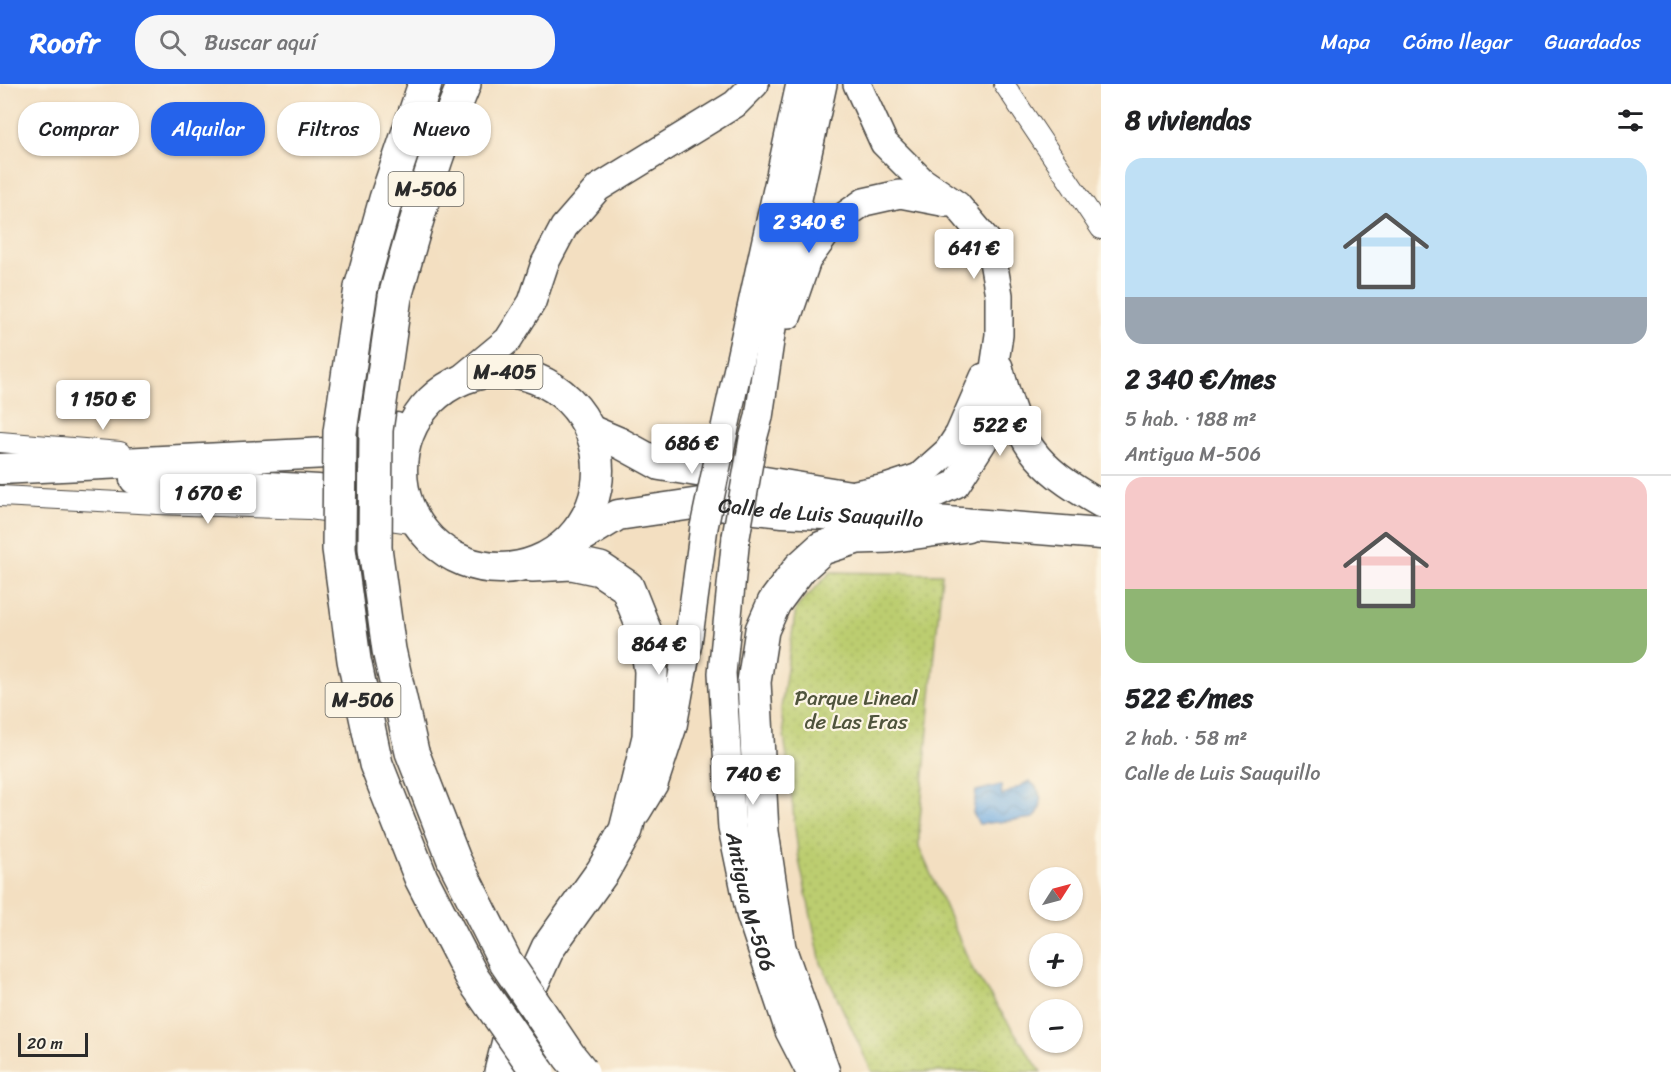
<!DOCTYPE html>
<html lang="es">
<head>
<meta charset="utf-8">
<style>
	body { margin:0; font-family:Sriracha,sans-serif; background:#f6f6f6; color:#202124; height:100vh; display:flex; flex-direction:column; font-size:22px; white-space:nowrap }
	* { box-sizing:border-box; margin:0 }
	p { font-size:20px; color:#757577 }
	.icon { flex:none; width:33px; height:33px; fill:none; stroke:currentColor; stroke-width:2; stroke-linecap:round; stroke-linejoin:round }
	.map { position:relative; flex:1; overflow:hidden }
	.drawer { display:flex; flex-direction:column; background:#fff; width:570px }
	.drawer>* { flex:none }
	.guide { position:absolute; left:18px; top:18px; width:570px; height:54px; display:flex; gap:12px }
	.needle { width:39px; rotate:54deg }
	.buttons { position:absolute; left:1029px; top:783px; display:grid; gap:12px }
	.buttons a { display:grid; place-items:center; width:54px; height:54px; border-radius:50%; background:#fff; box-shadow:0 2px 4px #0004; font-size:30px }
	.scale { position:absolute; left:18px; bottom:15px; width:70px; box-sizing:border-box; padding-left:6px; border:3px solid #2b2b2b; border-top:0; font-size:16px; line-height:21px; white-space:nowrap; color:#2b2b2b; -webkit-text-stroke:4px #fcf5e5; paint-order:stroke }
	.price { position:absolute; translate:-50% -51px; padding:0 14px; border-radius:6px; background:#fff; color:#222; font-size:20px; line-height:39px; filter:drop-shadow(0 2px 3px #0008) }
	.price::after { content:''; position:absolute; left:50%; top:36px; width:18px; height:14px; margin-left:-9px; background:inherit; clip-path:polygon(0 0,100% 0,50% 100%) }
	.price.on { background:#2563eb; color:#fff }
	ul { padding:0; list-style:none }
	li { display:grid; align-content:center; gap:12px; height:318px; padding:0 24px }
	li+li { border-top:2px solid #e0e0e0 }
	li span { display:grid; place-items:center; height:186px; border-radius:18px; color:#555 }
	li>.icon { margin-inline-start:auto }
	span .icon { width:108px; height:108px; fill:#fffc; stroke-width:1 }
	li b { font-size:26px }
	h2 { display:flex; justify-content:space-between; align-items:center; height:72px; padding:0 24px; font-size:26px }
	.tag { padding:0 21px; border-radius:24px; background:#fff; box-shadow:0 2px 4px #0004; font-size:21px; line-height:54px }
	.tag.on { background:#2563eb; color:#fff }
	header { display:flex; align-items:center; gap:36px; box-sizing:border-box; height:84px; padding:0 30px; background:#2563eb; color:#fff }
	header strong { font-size:28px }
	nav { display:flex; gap:33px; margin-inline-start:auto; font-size:21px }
	.search { width:420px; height:54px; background:#f6f6f6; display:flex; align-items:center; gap:15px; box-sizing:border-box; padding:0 21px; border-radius:24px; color:#757577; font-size:22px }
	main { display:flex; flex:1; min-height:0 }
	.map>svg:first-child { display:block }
	.park { fill:url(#park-dots); stroke:#747c4e; stroke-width:1.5 }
	.water { fill:url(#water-waves); stroke:#4e6b86; stroke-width:1.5 }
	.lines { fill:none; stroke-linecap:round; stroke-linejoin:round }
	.street-casing { stroke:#494642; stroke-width:22 }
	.secondary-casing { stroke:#494642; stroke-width:30 }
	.primary-casing { stroke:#494642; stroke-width:33 }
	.highway-casing { stroke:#494642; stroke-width:36 }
	.street { stroke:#fff; stroke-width:20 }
	.secondary { stroke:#fff; stroke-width:27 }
	.primary { stroke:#fff; stroke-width:30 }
	.highway { stroke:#fff; stroke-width:33 }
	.secondary-bridge-casing { stroke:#494642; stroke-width:30; stroke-linecap:butt }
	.highway-bridge-casing { stroke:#494642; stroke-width:36; stroke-linecap:butt }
	.secondary-bridge { stroke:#fff; stroke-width:27 }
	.highway-bridge { stroke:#fff; stroke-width:33 }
	.labels { text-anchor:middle; stroke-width:4.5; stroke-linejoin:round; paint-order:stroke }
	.shield { fill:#fcf5e5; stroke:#6a6863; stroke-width:1.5 }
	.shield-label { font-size:20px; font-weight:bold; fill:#2b2b2b }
	.street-label { font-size:21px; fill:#2b2b2b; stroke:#fcf5e5 }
	.park-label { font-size:21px; fill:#4f543c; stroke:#fcf5e5 }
</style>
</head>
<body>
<header>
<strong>Roofr</strong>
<div class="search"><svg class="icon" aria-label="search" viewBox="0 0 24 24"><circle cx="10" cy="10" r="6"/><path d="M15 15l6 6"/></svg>Buscar aquí</div>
<nav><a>Mapa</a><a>Cómo llegar</a><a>Guardados</a></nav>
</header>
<main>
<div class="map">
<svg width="1101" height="988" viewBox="0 0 1101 988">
	<defs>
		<pattern id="park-dots" width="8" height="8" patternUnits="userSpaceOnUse" patternTransform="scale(1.5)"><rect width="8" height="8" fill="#bccd70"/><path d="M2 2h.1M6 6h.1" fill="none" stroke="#a2b061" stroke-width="1.8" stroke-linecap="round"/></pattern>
		<pattern id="water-waves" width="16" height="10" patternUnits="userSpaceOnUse" patternTransform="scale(1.5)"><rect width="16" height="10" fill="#70abe1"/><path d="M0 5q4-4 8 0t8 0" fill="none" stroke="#5c8bb7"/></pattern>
	</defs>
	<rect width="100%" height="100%" fill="#fcf5e5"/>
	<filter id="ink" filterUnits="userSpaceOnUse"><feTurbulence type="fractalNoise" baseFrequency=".0167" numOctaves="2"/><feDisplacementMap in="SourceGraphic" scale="12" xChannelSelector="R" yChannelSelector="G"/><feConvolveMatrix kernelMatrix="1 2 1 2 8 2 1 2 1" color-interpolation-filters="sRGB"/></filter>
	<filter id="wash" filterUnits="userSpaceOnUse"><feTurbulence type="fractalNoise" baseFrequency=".008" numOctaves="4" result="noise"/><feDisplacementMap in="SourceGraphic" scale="24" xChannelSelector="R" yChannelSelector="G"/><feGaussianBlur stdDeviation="1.35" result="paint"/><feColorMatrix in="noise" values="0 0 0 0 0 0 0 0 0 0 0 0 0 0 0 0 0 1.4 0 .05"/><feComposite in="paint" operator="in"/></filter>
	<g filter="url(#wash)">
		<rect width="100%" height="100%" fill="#f3dfc1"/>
		<!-- park -->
		<path class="park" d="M831 488 942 490 919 746V763L973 886 1041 988H872L821 879 799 776 781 625 796 524Z"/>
		<!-- water -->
		<path class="water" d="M1029 697C1042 705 1045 722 1034 734L979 740 973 729 976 707 1001 701 1002 712Z"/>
	</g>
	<g filter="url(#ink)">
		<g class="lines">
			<defs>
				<path id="street" d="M1004 0 1101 145
					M0 358 120 368
					M0 412 158 420 310 425 419 440"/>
				<g id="secondary">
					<path d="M857 0 884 59 922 97 957 121 990 160 999 211V251L983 358 956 400 884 433"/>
					<path d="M788 231 807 176 834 139 864 118 900 110 947 119"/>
					<path d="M999 283C1020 360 1031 380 1101 420"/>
					<path d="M461 295 508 256 532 218 545 179 564 143 598 104 735 20 755 0"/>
					<path d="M724 348 800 0"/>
					<path d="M753 355 759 333 776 216 823 0"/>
					<path d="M850 411 886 404 919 393 948 367 959 350 984 293"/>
					<path id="s1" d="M736 453 722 589 732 744 750 830 789 947 810 988"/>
					<path d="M637 728 654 700 673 642 688 559 704 443"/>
				</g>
				<g id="primary">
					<circle cx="500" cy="386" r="98"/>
					<path d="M592 347 618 358 660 381 881 417"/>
					<path d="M0 385 327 369 396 344"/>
					<path d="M135 395 318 406 400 423"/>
					<path id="s2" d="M572 459 618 431 700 419 783 428 884 433 1101 450"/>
				</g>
				<path id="highway" d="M361 204 386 115 425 0
					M395 213C415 141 435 69 464 0
					M501 988 513 941 548 864 603 787 626 746 649 653 651 587 645 548 627 503 600 485 572 479 532 481
					M823 988 779 864 762 748 754 598 762 546 774 519 800 484 822 464 857 453 889 452 966 441"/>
			</defs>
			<!-- street casing -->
			<use href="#street" class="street-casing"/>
			<!-- secondary casing -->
			<use href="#secondary" class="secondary-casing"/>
			<!-- primary casing -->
			<use href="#primary" class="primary-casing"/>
			<!-- highway casing -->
			<use href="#highway" class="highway-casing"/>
			<!-- street -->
			<use href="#street" class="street"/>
			<!-- secondary -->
			<use href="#secondary" class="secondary"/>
			<!-- primary -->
			<use href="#primary" class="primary"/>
			<!-- highway -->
			<use href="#highway" class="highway"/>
			<defs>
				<path id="secondary-bridge" d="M704 443 724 348
					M736 453 753 355"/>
				<path id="highway-bridge" d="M361 204 340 348 339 465 354 576 376 680 421 794 473 895 538 988
					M395 213 376 346 375 464 389 566 412 668 454 776 505 877 569 972 582 988"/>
			</defs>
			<!-- secondary-bridge casing -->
			<use href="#secondary-bridge" class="secondary-bridge-casing"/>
			<!-- highway-bridge casing -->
			<use href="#highway-bridge" class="highway-bridge-casing"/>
			<!-- secondary-bridge -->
			<use href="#secondary-bridge" class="secondary-bridge"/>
			<!-- highway-bridge -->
			<use href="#highway-bridge" class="highway-bridge"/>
		</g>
	</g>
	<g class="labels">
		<!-- shield labels -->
		<g class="shield">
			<rect x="388.5" y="88" width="75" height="34" rx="4.5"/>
			<rect x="467.5" y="271" width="75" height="34" rx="4.5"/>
			<rect x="325.5" y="599" width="75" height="34" rx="4.5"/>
		</g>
		<g class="shield-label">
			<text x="426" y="112">M-506</text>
			<text x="505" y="295">M-405</text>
			<text x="363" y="623">M-506</text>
		</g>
		<!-- street labels -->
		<g class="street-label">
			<text dy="7" stroke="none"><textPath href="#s2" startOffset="258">Calle de Luis Sauquillo</textPath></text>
			<text dy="7" stroke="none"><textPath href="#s1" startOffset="368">Antigua M-506</textPath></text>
		</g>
		<!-- park labels -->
		<g class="park-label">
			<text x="856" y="621">Parque Lineal<tspan x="856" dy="24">de Las Eras</tspan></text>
		</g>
	</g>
</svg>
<div class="buttons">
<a><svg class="needle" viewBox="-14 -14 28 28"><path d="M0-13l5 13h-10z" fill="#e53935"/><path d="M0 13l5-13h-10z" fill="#757577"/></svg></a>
<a>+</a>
<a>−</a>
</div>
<div class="scale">20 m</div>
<b class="price on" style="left:809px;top:170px">2 340 €</b>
<b class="price" style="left:974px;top:196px">641 €</b>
<b class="price" style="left:103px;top:347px">1 150 €</b>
<b class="price" style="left:1000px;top:373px">522 €</b>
<b class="price" style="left:692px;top:391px">686 €</b>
<b class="price" style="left:208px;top:441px">1 670 €</b>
<b class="price" style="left:659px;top:592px">864 €</b>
<b class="price" style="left:753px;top:722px">740 €</b>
<div class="guide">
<a class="tag">Comprar</a>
<a class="tag on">Alquilar</a>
<a class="tag">Filtros</a>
<a class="tag">Nuevo</a>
</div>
</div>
<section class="drawer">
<h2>8 viviendas<svg class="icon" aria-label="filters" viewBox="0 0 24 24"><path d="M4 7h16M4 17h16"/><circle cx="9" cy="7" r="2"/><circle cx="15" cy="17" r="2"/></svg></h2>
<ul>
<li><span style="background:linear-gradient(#bfe0f5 75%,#9aa5b1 0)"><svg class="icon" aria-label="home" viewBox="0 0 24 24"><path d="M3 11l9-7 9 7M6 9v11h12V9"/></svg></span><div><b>2 340 €/mes</b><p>5 hab. · 188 m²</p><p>Antigua M-506</p></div></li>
<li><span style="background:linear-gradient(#f6c9c9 60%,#8fb573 0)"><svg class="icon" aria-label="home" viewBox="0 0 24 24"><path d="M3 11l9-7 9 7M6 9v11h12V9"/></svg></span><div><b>522 €/mes</b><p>2 hab. · 58 m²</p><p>Calle de Luis Sauquillo</p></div></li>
</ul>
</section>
</main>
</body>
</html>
